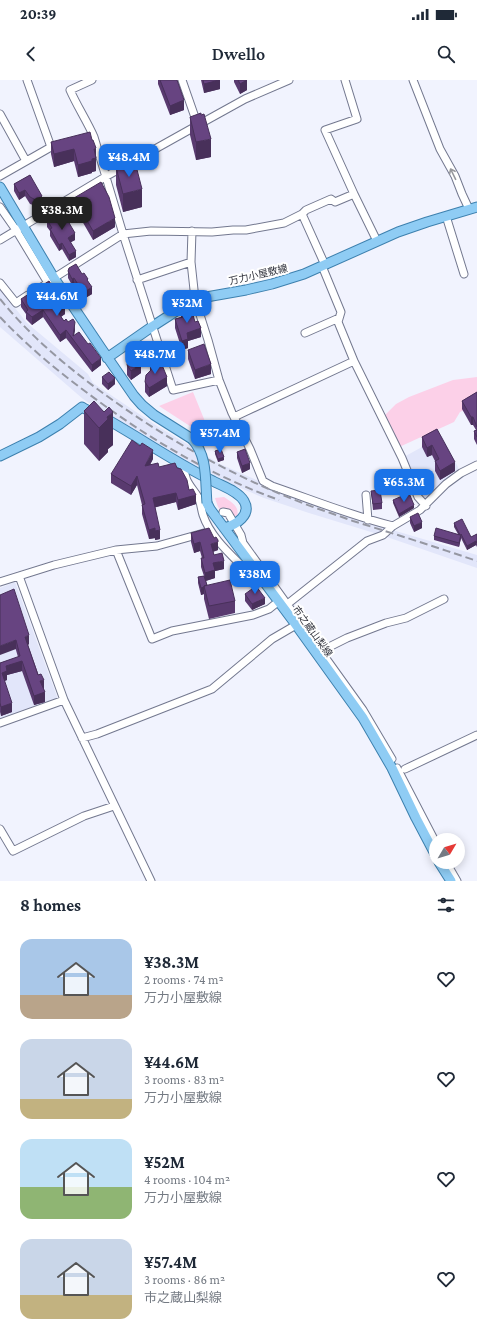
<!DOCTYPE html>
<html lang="en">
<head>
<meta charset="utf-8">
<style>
	body { margin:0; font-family:"Crimson Pro","Noto Sans JP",serif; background:#f2f2f3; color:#1f2937; height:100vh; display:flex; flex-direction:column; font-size:15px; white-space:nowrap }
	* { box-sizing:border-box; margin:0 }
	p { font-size:13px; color:#747a83 }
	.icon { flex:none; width:22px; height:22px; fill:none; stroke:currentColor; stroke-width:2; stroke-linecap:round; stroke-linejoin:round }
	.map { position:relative; height:801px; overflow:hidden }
	.side { display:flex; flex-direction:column; background:#fff; flex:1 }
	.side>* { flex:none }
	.needle { width:26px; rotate:52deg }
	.controls { position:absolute; left:429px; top:753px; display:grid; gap:8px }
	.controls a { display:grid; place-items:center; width:36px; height:36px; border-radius:50%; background:#fff; box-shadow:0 2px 10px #0003; font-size:20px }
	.price { position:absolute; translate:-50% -34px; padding:0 9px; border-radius:8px; background:#1a73e8; color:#fff; font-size:13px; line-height:26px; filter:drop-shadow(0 1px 2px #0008) }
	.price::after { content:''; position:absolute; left:50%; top:24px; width:12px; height:9px; margin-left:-6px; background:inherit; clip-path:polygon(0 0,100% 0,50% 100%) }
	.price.on { background:#222; color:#fff }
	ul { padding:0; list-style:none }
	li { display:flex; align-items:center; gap:12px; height:100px; padding:0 20px }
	li span { display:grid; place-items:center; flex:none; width:112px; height:80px; border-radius:12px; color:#555 }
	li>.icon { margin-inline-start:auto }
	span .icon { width:48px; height:48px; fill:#fffc; stroke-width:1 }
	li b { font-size:17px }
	h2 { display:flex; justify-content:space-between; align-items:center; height:48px; padding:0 20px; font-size:17px }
	.status { display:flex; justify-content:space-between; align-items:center; height:28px; padding:0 20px; background:#fff; direction:ltr }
	.status svg { height:11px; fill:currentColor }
	header { display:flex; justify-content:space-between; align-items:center; height:52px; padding:0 20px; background:#fff; font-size:18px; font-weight:600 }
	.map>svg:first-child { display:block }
	.built { fill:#e2e6fa }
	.green { fill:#fcd0e8 }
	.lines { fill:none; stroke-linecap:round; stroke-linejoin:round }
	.minor-casing { stroke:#73788f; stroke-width:9 }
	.major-casing { stroke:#3d80ae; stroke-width:11 }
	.minor { stroke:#fff; stroke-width:7 }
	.major { stroke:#8fccf4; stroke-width:9 }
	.rail { stroke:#9597a2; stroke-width:2; stroke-dasharray:8 4; stroke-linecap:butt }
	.major-bridge-casing { stroke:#3d80ae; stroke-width:11; stroke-linecap:butt }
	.major-bridge { stroke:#8fccf4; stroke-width:9 }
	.wall { fill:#593a6f }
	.shaded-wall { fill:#48305a }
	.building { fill:#674481; stroke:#48305a }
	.oneway { stroke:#97989d }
	.labels { text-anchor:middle; stroke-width:4; stroke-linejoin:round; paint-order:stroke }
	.street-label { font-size:10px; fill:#2f313b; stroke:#fff }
</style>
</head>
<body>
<div class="status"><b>20:39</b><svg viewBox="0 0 49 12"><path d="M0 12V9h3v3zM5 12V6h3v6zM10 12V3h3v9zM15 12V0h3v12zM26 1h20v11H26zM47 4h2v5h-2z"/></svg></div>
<header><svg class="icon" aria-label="back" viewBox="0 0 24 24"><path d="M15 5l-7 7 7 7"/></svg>Dwello<svg class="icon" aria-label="search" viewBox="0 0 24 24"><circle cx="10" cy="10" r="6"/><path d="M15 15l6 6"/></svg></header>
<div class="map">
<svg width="477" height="801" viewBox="0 0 477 801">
	<rect width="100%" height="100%" fill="#f1f3fe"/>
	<!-- built -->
	<path class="built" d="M0 209 27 243 88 294 93 303 157 346 220 384 270 406 379 446 477 475V488L384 456 309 433 264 418 238 407 168 372 108 336 83 319 0 247Z
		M442 356 461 393 426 426 402 378Z
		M15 502 59 622 0 642V508Z"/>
	<!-- green -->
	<path class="green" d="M477 297V324L460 332 454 342 397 368 382 338 396 324 409 317 453 300Z
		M193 312 213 361 159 326Z
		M224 417C232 423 240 426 237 437L225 429 221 431 218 427 215 418Z"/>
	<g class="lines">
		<defs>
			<path id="minor" d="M27 0 51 67
				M92 0 70 10C77 26 87 41 94 57L123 154 173 310 219 300
				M182 0 197 43
				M345 0 357 39 325 50 354 114
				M413 0 440 69 455 96 462 114 469 129
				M0 34 26 81
				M0 96 51 67 58 66
				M0 127 16 150 48 203 40 208
				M302 134 325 185
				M446 136 464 194
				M192 151 191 182 195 219 208 260 219 300 232 333 250 369 263 401 272 406C313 420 352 436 393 446
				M0 160 105 97 198 45 245 19 289 0
				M322 186 341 232 338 242 354 281 402 378 418 417 426 426
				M54 198 123 154 151 151 212 152 233 150H246L284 143 302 134 306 130 331 119 335 122 354 114 377 161
				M137 200 191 182
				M0 203 16 223 28 215
				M305 253 339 238
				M234 337 354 281
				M185 387C183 400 192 407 198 417 201 422 201 429 203 435 210 456 229 473 244 488L253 487
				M366 415 368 440
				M223 432 228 433 241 455 243 463 363 630 392 679
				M116 470 152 559 172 551 253 535 269 529 279 521
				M19 496 64 620 151 801
				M0 502 54 485 116 470 157 466 211 451
				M285 526 367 461 383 455 393 446 420 430 446 404 461 393 477 385
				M317 573 347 558 386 543 406 538 444 519
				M0 643 64 620
				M82 658 97 654 212 609 272 559 296 545
				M397 688 436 763
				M405 689 477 655
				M0 749 13 771 84 736 114 726
				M446 782 457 801"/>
			<path id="major" d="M0 107 54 198 101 268 134 316 142 325 154 335 192 359
				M107 278 153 246 195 219 246 210 272 204 304 194 398 152 427 142 477 127
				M0 376 39 357 60 344 82 327C88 331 95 333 101 336 139 357 174 382 213 401 222 406 238 411 244 421 252 435 236 445 224 448
				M207 423 210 429 294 542 363 638 392 688 416 738 436 776
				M439 782 451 801"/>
		</defs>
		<!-- minor casing -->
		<use href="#minor" class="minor-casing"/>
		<!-- major casing -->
		<use href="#major" class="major-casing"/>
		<!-- minor -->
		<use href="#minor" class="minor"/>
		<!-- major -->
		<use href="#major" class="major"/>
		<!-- rail -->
		<path class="rail" d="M0 219C30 256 68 288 107 316 169 361 233 396 305 424 321 430 337 435 353 441 395 454 436 467 477 481
			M0 237C30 269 65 297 101 323 156 363 215 397 279 420"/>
		<defs>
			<path id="major-bridge" d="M192 359C208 376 205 401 207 423"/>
		</defs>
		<!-- major-bridge casing -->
		<use href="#major-bridge" class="major-bridge-casing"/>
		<!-- major-bridge -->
		<use href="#major-bridge" class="major-bridge"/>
	</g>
	<!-- wall -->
	<path class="wall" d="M158 0H177L184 30 170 35 158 4Z
		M201 0H220V9L204 13Z
		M234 0H247V10L240 14 234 2Z
		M190 37 211 77 196 80 190 55Z
		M51 62 96 76V91L92 92V93L78 97 74 81 54 87 51 74Z
		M116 87 142 127 123 132 116 105Z
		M30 95 42 122 36 126 30 124 25 116 19 120 14 111V104Z
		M74 118 115 147 93 160 74 127Z
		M48 137 75 160 70 162 76 177 69 181 62 169 59 171 50 156V151L47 147V140H48Z
		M68 191 82 194 88 201 92 214 82 220 78 214V210L74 204 72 205 68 198Z
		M21 219 65 234 61 237 64 241 75 250 74 255 101 285 92 292 66 258 60 262 43 237 32 245 26 239V234L21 227Z
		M181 231 195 242 201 257 188 261V268L182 270 175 248V239L181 237Z
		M188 270 211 294 195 299 188 279Z
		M150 283 158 286 167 306 149 317 145 312V302L150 291Z
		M127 285 141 293 131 300 127 295Z
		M102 297 115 304 108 310 102 304Z
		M477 312V365L474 359V351L476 350 473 345H471L462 329V321Z
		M94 321 113 365 108 369V372L99 381 84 364V331Z
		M437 349 455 391 440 400 435 391V381L432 375 427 377 422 367V357Z
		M215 371 224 380 218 382 215 374Z
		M237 372 250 389 242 393 237 378Z
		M153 379 150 384 159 387 177 388 196 424 178 430 176 422 155 427 160 459 155 460V458L149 459 142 434V425L137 405 131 415 111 403V394Z
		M371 411 382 423V429L373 430Z
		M393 420 414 428 399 437 393 423Z
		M410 437 422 448 414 452 410 443Z
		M454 443 471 457 477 454V467L476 465 467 470 461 458 459 467 434 460V456L458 454 454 447Z
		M191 453 218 470 213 472 214 475 224 489 215 491V498L206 501 207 505 235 521V533L209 539 204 519V514L201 515 198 503V497L204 496 201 487V478H202L200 471 194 473 191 462Z
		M245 514 265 524 252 530 245 521Z
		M0 515 29 564 28 565 44 610 45 622 34 625 22 591 7 595V600L4 601 12 632 1 636 0 632V583L18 577Z"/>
	<!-- shaded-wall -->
	<path class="shaded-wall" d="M219 0H220V9L204 13V4Z
		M247 0V10L240 14V4Z
		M184 20V30L170 35V26Z
		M211 59V77L196 80V62Z
		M96 68V91L92 92V93L78 97V85L94 69Z
		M74 69V81L54 87V74Z
		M142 109V127L123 132V114Z
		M25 110V116L19 120V113Z
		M42 116V122L36 126V120Z
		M115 138V147L93 160V151Z
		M75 153V160L68 164V158Z
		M62 163V169L59 171V165Z
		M76 171V177L69 181V175Z
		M74 198V204L72 205V199Z
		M92 207V214L82 220V214Z
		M65 226V234L57 239V231Z
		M43 230V237L32 245V237Z
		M75 242V250L73 260V256Z
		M201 248V257L188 261V268L182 270V261L187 253Z
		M66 250V258L60 262V255Z
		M101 278V285L92 292V285Z
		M141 283V293L131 300V291Z
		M211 284V294L195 299V290Z
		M167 297V306L149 317V308Z
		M115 298V304L108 310V304Z
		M113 332V365L108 369V372L99 381V348L107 337Z
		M471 337H473V345H471Z
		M432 365V375L427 377V368Z
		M153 370V379L145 395V386Z
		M224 377V380L218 382V379Z
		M455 382V391L440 400V391Z
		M250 383V389L242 393V386Z
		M137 396V405L131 415V406Z
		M176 413V422L153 428V418Z
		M196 415V424L178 430V420Z
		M414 425V428L399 437V434Z
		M422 442V448L414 452V446Z
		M155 448V458L149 459V450Z
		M160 450V459L155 460V451Z
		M461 454V458L459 467V463Z
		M476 461V465L467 470V466Z
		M200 462V471L194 473V464Z
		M218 462V470L211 472V464Z
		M224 481V489L215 491V498L205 501V493L213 483Z
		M204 507V514L201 515V508Z
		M265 518V524L252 530V524Z
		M29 555V564L25 566V557Z
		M16 560V569L0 575V566Z
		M22 581V591L7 595V600L2 602V593L6 586Z
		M44 600V610L40 601Z
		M45 612V622L34 625V616Z
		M12 623V632L1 636V627Z"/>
	<!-- building -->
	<path class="building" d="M160 0H177L184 20 170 26Z
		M203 0H219L204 4Z
		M238 0H247L240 4Z
		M201 33V35L204 34 211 59 196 62 190 37Z
		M90 52 92 60H93L96 68 94 69 96 78 92 79V81L78 85 74 69 54 74 51 62Z
		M135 82 142 109 123 114 116 87Z
		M30 95 42 116 36 120 30 117 25 110 19 113 14 104Z
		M101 102 109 117 115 138 93 151 74 118Z
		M62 131 75 153 68 158 76 171 69 175 62 163 59 165 50 149 52 148 47 140 49 139 48 137 53 134 54 136Z
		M76 184 82 194 84 193 88 199 87 200 92 207 82 214 78 208 79 206 74 198 72 199 68 191 69 188Z
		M49 201 65 226 57 231 64 241 66 239 68 242 73 239 75 242 73 256 79 252 88 264 90 263 101 278 92 285 66 250 60 255 43 230 32 237 26 232 28 230 21 219Z
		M191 228 195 242 198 241 201 248 187 253 188 259 182 261 175 239 183 237 181 231Z
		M204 264 211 284 195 290 188 270Z
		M130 270 141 283 131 291 127 285Z
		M157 280 158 286 162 285 167 297 149 308 145 302 146 295 151 290 150 283Z
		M109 292 115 298 108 304 102 297Z
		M477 312V347L473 337H471L462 321Z
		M94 321 104 332 109 327 113 332 107 337 108 339 99 348 84 331Z
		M437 349 455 382 440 391 435 381 439 379 432 365 427 368 422 357Z
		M477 350V357L474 351Z
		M132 360 140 366 142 363 153 370 145 386 158 383 159 387 175 383 177 388 181 389 187 400 189 410 193 409 196 415 178 420 176 413 153 418 160 450 155 451V448L149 450 142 425 145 424 137 396 131 406 111 394Z
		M221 369 224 377 218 379 215 371Z
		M245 369 250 383 242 386 237 372Z
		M380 410 382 423 373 424 371 411Z
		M409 413 414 425 399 434 393 420Z
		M418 433 422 442 414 446 410 437Z
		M462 439 471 457 477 454V463L476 461 467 466 461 454 459 463 434 456 436 448 460 455 454 443Z
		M209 448 214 458 216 457 218 460V462L211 464 214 475 222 473 224 481 213 483 215 490 205 493 201 478H204L200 462 194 464 191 453Z
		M204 496 207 505 204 506V507L201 508 198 497Z
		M230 500 235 521 209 526 204 506Z
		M256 506 265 518 252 524 245 514Z
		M14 509 29 555 25 557 38 595 41 594 44 600 40 601 45 612 34 616 22 581 6 586 7 591 2 593 12 623 1 627 0 623V583L20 576 16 560 0 566V515Z"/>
	<!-- one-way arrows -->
	<defs><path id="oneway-shaft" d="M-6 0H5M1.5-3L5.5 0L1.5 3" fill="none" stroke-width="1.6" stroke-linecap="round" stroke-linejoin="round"/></defs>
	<use class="oneway" href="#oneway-shaft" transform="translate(453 94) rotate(-116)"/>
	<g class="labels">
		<!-- street labels -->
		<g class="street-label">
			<text transform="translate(258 194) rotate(-13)" y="4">万力小屋敷線</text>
			<text transform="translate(313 551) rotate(54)" y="4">市之蔵山梨線</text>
		</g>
	</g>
</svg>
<div class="controls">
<a><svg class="needle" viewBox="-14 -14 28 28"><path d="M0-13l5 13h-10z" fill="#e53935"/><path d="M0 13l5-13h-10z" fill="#747a83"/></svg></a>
</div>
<b class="price" style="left:129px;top:98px">¥48.4M</b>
<b class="price on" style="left:62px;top:151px">¥38.3M</b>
<b class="price" style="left:57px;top:237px">¥44.6M</b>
<b class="price" style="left:187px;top:244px">¥52M</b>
<b class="price" style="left:155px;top:295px">¥48.7M</b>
<b class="price" style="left:220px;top:374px">¥57.4M</b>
<b class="price" style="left:404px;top:423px">¥65.3M</b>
<b class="price" style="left:255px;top:515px">¥38M</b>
</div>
<section class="side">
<h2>8 homes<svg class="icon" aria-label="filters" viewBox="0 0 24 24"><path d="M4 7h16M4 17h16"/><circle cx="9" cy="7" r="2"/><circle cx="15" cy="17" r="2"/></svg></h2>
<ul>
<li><span style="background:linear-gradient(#a9c7e8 70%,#b9a48a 0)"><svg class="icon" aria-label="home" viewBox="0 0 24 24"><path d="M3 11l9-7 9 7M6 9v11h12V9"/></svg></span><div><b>¥38.3M</b><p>2 rooms · 74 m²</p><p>万力小屋敷線</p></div><svg class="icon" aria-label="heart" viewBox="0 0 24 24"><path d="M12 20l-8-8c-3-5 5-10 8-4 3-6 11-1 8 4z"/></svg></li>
<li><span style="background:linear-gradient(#c9d6e8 75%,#c2b280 0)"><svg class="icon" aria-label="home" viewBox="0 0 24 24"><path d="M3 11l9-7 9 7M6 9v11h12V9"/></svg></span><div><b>¥44.6M</b><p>3 rooms · 83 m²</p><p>万力小屋敷線</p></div><svg class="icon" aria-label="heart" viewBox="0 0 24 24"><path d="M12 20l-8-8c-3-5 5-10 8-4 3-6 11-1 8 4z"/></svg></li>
<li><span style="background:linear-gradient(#bfe0f5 60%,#8fb573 0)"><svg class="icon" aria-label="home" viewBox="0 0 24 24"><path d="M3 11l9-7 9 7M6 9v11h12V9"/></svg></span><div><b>¥52M</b><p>4 rooms · 104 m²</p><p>万力小屋敷線</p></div><svg class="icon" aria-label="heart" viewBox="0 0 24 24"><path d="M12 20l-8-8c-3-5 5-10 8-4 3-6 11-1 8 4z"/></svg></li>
<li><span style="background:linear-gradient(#c9d6e8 70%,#c2b280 0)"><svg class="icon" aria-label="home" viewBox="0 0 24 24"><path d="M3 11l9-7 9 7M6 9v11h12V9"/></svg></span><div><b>¥57.4M</b><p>3 rooms · 86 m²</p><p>市之蔵山梨線</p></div><svg class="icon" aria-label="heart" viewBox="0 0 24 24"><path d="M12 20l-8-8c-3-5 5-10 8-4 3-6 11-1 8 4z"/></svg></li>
</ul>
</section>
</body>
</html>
